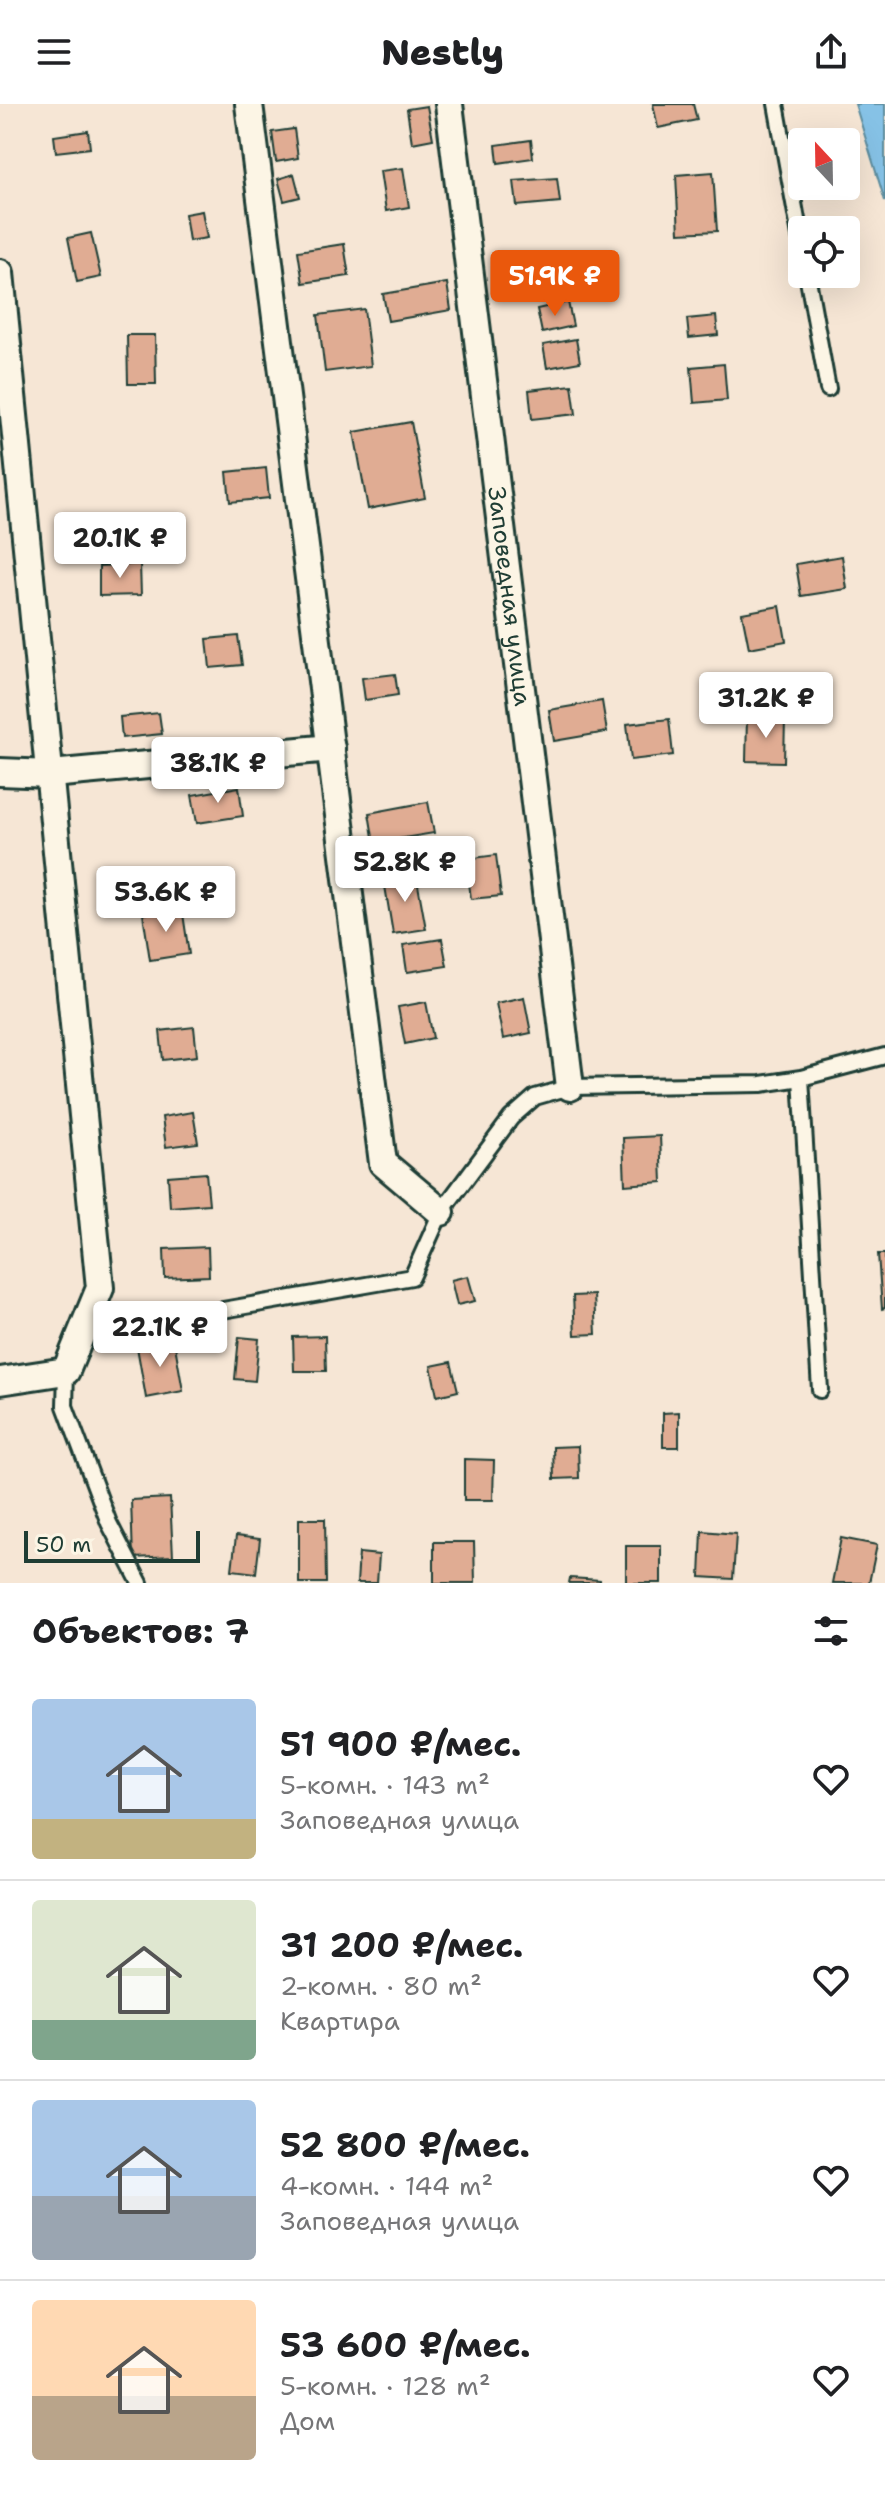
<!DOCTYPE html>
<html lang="ru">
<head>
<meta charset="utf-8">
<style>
	body { margin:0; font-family:"Shantell Sans",sans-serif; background:#f2f2f2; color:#202124; height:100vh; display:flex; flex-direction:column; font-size:30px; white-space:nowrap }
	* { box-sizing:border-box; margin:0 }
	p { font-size:26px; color:#757577 }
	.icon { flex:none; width:44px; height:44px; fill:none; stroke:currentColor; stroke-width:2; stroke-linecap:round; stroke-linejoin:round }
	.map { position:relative; height:1479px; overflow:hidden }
	.sheet { display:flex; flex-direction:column; background:#fff; flex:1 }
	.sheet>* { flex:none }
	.needle { width:52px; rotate:338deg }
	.controls { position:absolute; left:788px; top:24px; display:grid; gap:16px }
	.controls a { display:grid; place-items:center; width:72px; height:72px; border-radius:8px; background:#fff; box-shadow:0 8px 32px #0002; font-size:40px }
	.scale { position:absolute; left:24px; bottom:20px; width:176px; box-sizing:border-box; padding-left:8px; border:4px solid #1f3d34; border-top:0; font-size:22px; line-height:28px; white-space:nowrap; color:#1f3d34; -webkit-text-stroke:6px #fcf5e5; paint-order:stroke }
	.price { position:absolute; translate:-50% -68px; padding:0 18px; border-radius:8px; background:#fff; color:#222; font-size:26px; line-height:52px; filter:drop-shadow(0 2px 4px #0008) }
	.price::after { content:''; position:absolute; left:50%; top:48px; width:24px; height:18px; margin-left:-12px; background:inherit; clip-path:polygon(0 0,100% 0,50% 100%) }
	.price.active { background:#ea580c; color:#fff }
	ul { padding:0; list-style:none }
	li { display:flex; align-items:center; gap:24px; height:200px; padding:0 32px }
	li+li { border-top:2px solid #e0e0e0 }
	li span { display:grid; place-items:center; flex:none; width:224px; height:160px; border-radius:8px; color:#555 }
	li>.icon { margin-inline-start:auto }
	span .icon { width:96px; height:96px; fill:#fffc; stroke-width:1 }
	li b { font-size:34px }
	h2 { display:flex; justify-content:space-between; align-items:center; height:96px; padding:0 32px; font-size:34px }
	header { display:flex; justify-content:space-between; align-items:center; height:104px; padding:0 32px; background:#fff; font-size:36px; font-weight:800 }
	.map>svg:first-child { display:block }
	.water { fill:#86c2e6; stroke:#5d8d9f; stroke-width:2 }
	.building { fill:#e0ac93; stroke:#1f3d34; stroke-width:2 }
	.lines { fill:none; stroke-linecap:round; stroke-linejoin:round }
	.lane-casing { stroke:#1f3d34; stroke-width:20 }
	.street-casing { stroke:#1f3d34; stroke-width:32 }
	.lane { stroke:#fcf5e5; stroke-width:14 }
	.street { stroke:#fcf5e5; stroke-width:26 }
	.labels { text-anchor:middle; stroke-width:7; stroke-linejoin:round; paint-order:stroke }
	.street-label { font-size:24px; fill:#1f3d34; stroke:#fcf5e5 }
</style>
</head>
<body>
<header><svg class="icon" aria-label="menu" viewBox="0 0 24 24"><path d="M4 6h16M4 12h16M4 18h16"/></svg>Nestly<svg class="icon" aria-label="share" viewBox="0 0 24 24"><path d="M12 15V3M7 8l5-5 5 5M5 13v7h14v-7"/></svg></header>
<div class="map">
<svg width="885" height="1479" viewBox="0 0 885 1479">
	<rect width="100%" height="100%" fill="#f6e6d5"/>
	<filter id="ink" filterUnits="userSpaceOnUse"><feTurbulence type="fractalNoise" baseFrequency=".0125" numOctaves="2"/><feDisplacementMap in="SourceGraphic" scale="16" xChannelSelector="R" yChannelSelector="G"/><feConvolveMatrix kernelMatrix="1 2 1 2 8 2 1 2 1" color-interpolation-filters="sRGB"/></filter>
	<g filter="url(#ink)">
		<!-- water -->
		<path class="water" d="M855 0H885V97Z"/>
		<!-- building -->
		<path class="building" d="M653 0H693L697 16 658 24Z
			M427 2 433 35 412 39 407 5Z
			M294 25 298 54 276 58 272 28Z
			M88 27 90 44 56 48 54 32Z
			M531 36 533 54 498 59 496 41Z
			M403 64 409 103 386 107 380 67Z
			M713 68 717 127 679 129 676 71Z
			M294 70 300 93 284 97 278 75Z
			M557 74 560 98 517 102 514 77Z
			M202 107 207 134 189 137 185 110Z
			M91 129 101 173 77 178 68 134Z
			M344 140 349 172 303 179 298 147Z
			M558 157 560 181 528 185 526 161Z
			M447 179 451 206 388 217 383 190Z
			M568 198 573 222 542 229 537 205Z
			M364 205 371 262 325 268 318 211Z
			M716 212 718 231 689 234 687 215Z
			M127 231H155L156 280H128Z
			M576 235 580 258 547 264 543 241Z
			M724 260 727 296 694 299 691 263Z
			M572 281 576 310 532 315 529 286Z
			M411 318 425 394 368 405 354 328Z
			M266 364 269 394 230 398 227 368Z
			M842 452 847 485 801 492 796 460Z
			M140 460 141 491 99 492V462Z
			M780 502 786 537 749 544 742 509Z
			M238 532 242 561 210 564 207 535Z
			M395 570 398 591 365 596 362 574Z
			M602 597 607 628 554 637 549 606Z
			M159 609 162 630 122 634 120 613Z
			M747 613 785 614 784 658 746 657Z
			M669 615 673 651 631 656 627 620Z
			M239 683 243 712 197 719 192 691Z
			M428 698 434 729 374 739 369 709Z
			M496 751 501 792 471 795 466 755Z
			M416 770 426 825 393 830 384 776Z
			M182 803 189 850 150 856 143 810Z
			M442 835 447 862 407 868 403 841Z
			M524 893 531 929 503 935 496 899Z
			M426 898 433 934 405 940 398 903Z
			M194 923 197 952 163 956 160 927Z
			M193 1008 198 1039 166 1043 162 1013Z
			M660 1032 662 1078 625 1081 623 1034Z
			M206 1069 209 1100 170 1103 168 1072Z
			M208 1143 209 1172 165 1174 164 1145Z
			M878 1150H885V1204L882 1205Z
			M468 1172 475 1197 457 1201 451 1176Z
			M594 1191 596 1230 575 1231 573 1192Z
			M325 1232 326 1267H294L293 1233Z
			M239 1233 259 1235 255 1277 235 1275Z
			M174 1236 183 1287 146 1294 137 1243Z
			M451 1258 458 1287 437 1292 431 1262Z
			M679 1308V1343H663V1309Z
			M578 1342 579 1374 554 1375 553 1343Z
			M464 1355 494 1356 493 1396H464Z
			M170 1394 173 1452 133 1454 131 1396Z
			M299 1415H325L326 1479H299Z
			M702 1427 736 1430 733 1475 700 1473Z
			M236 1432 260 1435 256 1469 232 1466Z
			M841 1434 877 1441 869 1479H832Z
			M434 1438H474L475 1479H434Z
			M626 1442H661V1479H626Z
			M359 1449 379 1451 377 1479H357Z
			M570 1474 600 1476V1479H569Z"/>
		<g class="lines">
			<defs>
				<path id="lane" d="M776 0 802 143
					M807 170 828 285
					M801 974 820 1286
					M80 1231 412 1173 441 1108 511 1014 535 993 570 983 761 980 801 974 885 952
					M66 1267 65 1302 109 1419 140 1479"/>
				<g id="street">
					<path d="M249 0 383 1059 441 1108"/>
					<path id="s1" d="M449 0 570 983"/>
					<path d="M0 169 100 1184 66 1267 0 1277"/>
					<path d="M0 668 51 670 331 644"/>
				</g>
			</defs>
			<!-- lane casing -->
			<use href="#lane" class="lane-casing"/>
			<!-- street casing -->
			<use href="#street" class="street-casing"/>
			<!-- lane -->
			<use href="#lane" class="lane"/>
			<!-- street -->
			<use href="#street" class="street"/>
		</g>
	</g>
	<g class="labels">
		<!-- street labels -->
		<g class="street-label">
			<text dy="8" stroke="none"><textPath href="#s1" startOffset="496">Заповедная улица</textPath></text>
		</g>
	</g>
</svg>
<div class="controls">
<a><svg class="needle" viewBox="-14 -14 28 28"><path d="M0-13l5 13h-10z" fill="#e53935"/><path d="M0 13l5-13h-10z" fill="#757577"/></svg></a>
<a><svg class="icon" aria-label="locate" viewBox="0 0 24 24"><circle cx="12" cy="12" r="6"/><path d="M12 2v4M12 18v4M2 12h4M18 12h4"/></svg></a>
</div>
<div class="scale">50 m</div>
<b class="price active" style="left:555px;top:214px">51.9K ₽</b>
<b class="price" style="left:120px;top:476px">20.1K ₽</b>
<b class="price" style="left:766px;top:636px">31.2K ₽</b>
<b class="price" style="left:218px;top:701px">38.1K ₽</b>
<b class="price" style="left:405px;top:800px">52.8K ₽</b>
<b class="price" style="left:166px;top:830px">53.6K ₽</b>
<b class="price" style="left:160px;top:1265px">22.1K ₽</b>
</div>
<section class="sheet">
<h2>Объектов: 7<svg class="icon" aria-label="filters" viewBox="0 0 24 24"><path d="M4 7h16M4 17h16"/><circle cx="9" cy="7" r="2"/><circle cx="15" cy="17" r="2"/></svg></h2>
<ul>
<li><span style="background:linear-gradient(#a9c7e8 75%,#c2b280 0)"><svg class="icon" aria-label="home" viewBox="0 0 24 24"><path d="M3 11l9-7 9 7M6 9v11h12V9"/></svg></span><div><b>51 900 ₽/мес.</b><p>5-комн. · 143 m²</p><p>Заповедная улица</p></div><svg class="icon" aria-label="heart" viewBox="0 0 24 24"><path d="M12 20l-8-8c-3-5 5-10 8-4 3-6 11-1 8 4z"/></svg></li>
<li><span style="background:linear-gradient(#dfe7d0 75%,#7fa58c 0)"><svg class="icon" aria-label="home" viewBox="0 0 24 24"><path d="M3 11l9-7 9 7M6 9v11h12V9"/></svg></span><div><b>31 200 ₽/мес.</b><p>2-комн. · 80 m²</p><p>Квартира</p></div><svg class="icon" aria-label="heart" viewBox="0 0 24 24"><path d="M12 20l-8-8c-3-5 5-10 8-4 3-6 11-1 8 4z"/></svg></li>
<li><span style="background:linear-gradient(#a9c7e8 60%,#9aa5b1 0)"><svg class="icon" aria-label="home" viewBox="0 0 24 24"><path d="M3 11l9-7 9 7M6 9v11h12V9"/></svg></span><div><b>52 800 ₽/мес.</b><p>4-комн. · 144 m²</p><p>Заповедная улица</p></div><svg class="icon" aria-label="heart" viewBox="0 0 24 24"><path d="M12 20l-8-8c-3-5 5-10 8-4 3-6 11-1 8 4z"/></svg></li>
<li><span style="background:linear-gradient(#ffd9b3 60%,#b9a48a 0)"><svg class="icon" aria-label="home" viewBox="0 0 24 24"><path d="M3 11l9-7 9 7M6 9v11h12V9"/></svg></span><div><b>53 600 ₽/мес.</b><p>5-комн. · 128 m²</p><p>Дом</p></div><svg class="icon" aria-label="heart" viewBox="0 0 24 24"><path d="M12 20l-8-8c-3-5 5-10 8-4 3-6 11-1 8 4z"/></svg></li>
</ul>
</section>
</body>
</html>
